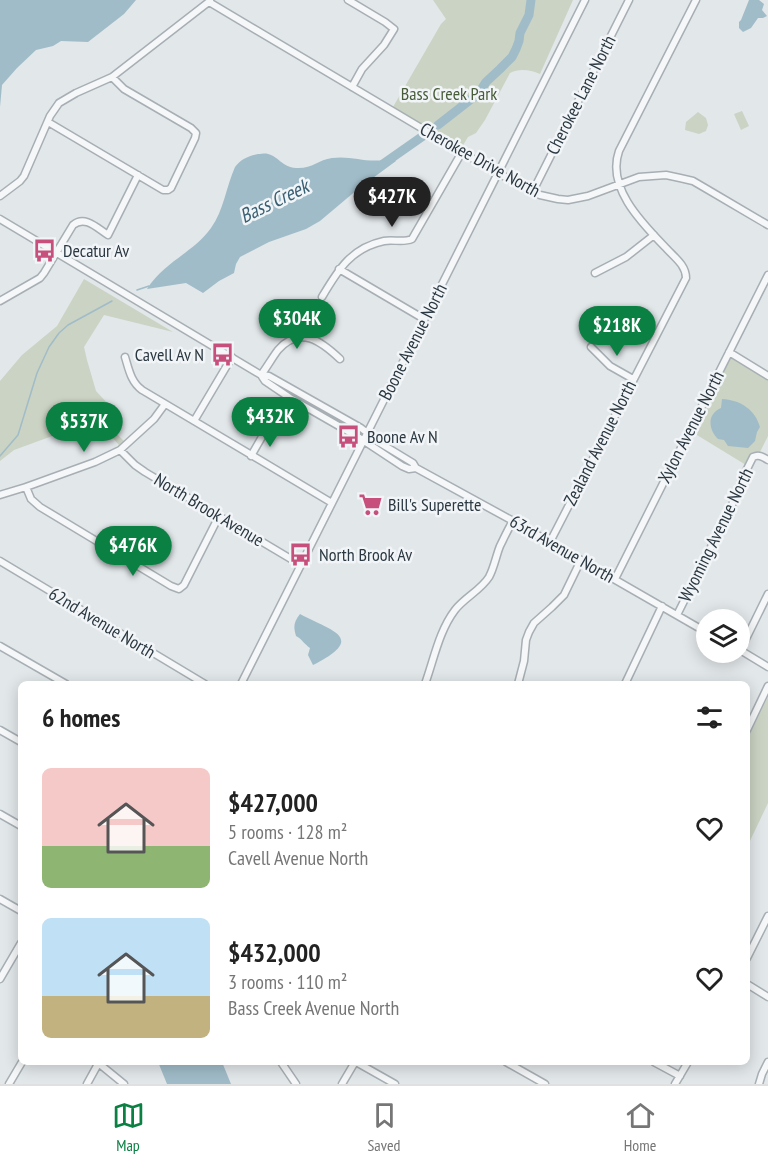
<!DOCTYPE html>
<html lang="en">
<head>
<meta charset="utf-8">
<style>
	body { margin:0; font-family:"PT Sans Narrow",sans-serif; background:#f2f2f2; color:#222; height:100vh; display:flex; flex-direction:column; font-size:22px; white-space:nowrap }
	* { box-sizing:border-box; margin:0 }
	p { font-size:20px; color:#767676 }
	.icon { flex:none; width:33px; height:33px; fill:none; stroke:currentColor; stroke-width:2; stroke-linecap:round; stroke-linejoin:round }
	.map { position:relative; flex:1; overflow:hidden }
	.drawer { position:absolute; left:18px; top:681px; width:732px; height:384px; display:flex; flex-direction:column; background:#fff; border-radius:9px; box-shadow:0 3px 15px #0003 }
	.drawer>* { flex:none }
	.buttons { position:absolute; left:696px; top:609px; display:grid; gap:12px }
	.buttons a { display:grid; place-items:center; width:54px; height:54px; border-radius:50%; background:#fff; box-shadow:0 3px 15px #0003; font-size:30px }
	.price { position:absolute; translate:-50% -51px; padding:0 14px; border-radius:21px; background:#0b8043; color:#fff; font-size:20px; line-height:39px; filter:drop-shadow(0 2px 3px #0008) }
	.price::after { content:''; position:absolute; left:50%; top:36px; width:18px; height:14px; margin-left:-9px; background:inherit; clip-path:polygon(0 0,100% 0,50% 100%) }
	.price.on { background:#222; color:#fff }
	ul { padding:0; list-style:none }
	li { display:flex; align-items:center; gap:18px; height:150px; padding:0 24px }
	li span { display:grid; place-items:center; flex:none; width:168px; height:120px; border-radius:9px; color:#555 }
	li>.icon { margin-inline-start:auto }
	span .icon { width:72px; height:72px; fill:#fffc; stroke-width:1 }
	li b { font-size:26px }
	h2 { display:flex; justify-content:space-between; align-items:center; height:72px; padding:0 24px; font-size:26px }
	.tabs { display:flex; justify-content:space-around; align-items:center; height:84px; border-top:2px solid #e0e0e0; background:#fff; font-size:16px; color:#767676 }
	.tabs a { display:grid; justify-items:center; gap:3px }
	.tabs .on { color:#0b8043 }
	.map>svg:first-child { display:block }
	.green { fill:#cbd3c4 }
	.water { fill:#a0bcc8 }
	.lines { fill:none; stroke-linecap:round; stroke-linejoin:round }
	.stream { stroke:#a0bcc8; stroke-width:1.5 }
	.river { stroke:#a0bcc8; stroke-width:9 }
	.minor-casing { stroke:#a7afb4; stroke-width:9 }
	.minor { stroke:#f5f7f8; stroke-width:6 }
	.labels { text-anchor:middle; stroke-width:5; stroke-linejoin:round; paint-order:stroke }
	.park-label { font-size:18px; fill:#475c39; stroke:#f2f5f7 }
	.street-label { font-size:18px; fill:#2b3841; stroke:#f2f5f7 }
	.poi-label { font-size:18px; fill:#2b3841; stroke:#f2f5f7; text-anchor:start }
	.water-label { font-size:20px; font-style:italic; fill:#385f73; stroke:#f2f5f7 }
</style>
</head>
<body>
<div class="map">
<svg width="768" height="1084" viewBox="0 0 768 1084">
	<rect width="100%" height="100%" fill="#e2e7ea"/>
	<!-- green -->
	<path class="green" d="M433 0H573L540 74C530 70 520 68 510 73L485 120 476 133 468 137 462 147 393 107 441 24 446 19Z
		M742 111 749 126 741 130 734 114Z
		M698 112 706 118 708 125 706 131 699 134 685 130 686 122Z
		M84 279 173 332 104 315 84 347 87 360 96 391 110 406 99 417 124 441 119 445 96 420 14 450 0 461V381L22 355 57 326Z
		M730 357 768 380V436L760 452 753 453 746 465 692 432Z
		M768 697V803L749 843 747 842V739Z"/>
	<!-- water -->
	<path class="water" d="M0 0H136L124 14 88 42 61 41 53 46 36 50 17 68 2 85 0 107Z
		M749 0H759L764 4 762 10 767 16 763 18H758L751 28 743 32 739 28V22L741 20Z
		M258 154C262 154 265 153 268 154 278 156 282 167 296 168 312 169 318 160 332 158 353 155 370 165 392 158L396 161 358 189 320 221 306 229 269 242 240 257 236 264 234 273 219 281 203 293 186 283 147 289C165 261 193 253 211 228 224 210 226 187 235 167 241 159 248 156 258 154Z
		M722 399C740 400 755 409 760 427L757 432 755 441 748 448 728 446 724 440 718 439C708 429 707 414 721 408Z
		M300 614C331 631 368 637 313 665L308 655 310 648C304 644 302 639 296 636 293 626 294 622 300 614Z
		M158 1062H222L231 1084H167Z"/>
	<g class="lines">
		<!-- stream -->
		<path class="stream" d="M137 290 149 286
			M0 456 18 435 37 373 49 347 59 333 68 325 112 301"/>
		<!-- river -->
		<path class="river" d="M438 125 479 93 486 82 500 69 512 57 516 49 519 41 520 33 529 15 531 0
			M383 164 423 136"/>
		<defs>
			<path id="minor" d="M348 0 385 22 394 29 384 45 362 69 352 87
				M209 2 492 170 540 195 558 199 568 200 588 196 639 177 666 175 680 178 693 181 705 188 768 225
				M48 122 163 190H168L171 188 195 138 196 133 191 128 124 89 112 77
				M533 191 629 0
				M0 196 20 181 24 176 50 116 59 103 76 93 112 77 210 1
				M0 219 261 375 269 376 361 428 380 443 413 463 416 468 513 521 706 632
				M339 269 424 319
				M595 273 626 257 654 235
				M322 297C338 270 351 248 384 241 393 239 403 243 412 239L462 152
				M0 301 40 278 44 273 73 225C85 215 97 228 108 235L138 175
				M591 347 610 366 633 379
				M729 352 768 376
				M125 357C129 370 131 382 142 390L332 503
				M261 375 265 381 290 398 358 437 402 466 409 469 416 468
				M261 375C267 367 272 358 278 350 300 325 321 341 340 359
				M194 421 232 357
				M120 450 135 465 145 472 301 565
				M251 456 267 428
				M26 487 31 499 40 507 171 586 179 589 184 585 219 516
				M0 495 26 487 95 462 120 450 154 419 165 404
				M550 542 686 278C686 265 674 257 666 248 643 224 606 188 619 151L696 0
				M0 561 205 684
				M615 579 768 275
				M677 615 732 505 742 479 753 457C759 454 763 457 768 460
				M0 646 66 684
				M740 650 768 667
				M740 651 768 594
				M241 684 585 0
				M425 684C434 659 439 631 455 610 464 598 481 590 489 577 494 568 496 556 500 546 504 538 508 529 513 521
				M518 684 524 661 526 640 529 632 534 623 552 607 564 595 581 560
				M625 684 662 606
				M0 730 21 742
				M747 730 768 686
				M0 814 21 826
				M0 899 21 911
				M747 958 768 916
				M0 979 21 943
				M747 984 768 997
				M97 1062 124 1084
				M281 1062 296 1084
				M356 1062 395 1084
				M506 1062 545 1084
				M654 1062 680 1076
				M9 1084 22 1062
				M87 1084 98 1064
				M342 1084 355 1062
				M675 1084 688 1062
				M759 1084 762 1074 768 1062"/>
		</defs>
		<!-- minor casing -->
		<use href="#minor" class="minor-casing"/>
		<!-- minor -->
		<use href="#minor" class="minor"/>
	</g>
	<!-- icons -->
	<defs>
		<symbol id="bus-bare" viewBox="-9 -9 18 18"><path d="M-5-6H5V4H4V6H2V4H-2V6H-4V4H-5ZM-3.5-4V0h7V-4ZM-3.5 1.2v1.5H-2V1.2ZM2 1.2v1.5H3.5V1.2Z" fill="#c74f7b" stroke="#f2f5f7" stroke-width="2.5" paint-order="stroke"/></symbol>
		<symbol id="supermarket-bare" viewBox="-9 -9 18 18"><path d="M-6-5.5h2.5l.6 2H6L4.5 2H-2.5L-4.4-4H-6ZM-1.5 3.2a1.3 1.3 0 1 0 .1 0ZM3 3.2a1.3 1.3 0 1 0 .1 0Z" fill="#c74f7b" stroke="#f2f5f7" stroke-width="2.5" paint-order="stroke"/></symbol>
	</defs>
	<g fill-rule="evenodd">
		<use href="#bus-bare" x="28" y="234" width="33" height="33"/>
		<use href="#bus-bare" x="206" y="338" width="33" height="33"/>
		<use href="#bus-bare" x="332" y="420" width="33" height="33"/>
		<use href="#supermarket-bare" x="354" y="488" width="33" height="33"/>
		<use href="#bus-bare" x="284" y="538" width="33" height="33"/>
	</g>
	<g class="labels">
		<!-- park labels -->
		<g class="park-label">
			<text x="449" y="100">Bass Creek Park</text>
		</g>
		<!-- street labels -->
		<g class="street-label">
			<text transform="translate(581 95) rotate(-63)" y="6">Cherokee Lane North</text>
			<text transform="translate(480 160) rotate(29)" y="6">Cherokee Drive North</text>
			<text transform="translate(413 342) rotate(-63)" y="6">Boone Avenue North</text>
			<text transform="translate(691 427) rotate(-63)" y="6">Xylon Avenue North</text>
			<text transform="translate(600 443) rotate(-63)" y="6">Zealand Avenue North</text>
			<text transform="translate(209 510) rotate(31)" y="6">North Brook Avenue</text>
			<text transform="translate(716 535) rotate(-64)" y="6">Wyoming Avenue North</text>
			<text transform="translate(562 549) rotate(30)" y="6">63rd Avenue North</text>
			<text transform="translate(102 623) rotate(31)" y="6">62nd Avenue North</text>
		</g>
		<!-- poi labels -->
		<g class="poi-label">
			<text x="63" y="257">Decatur Av</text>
			<text x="204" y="361" text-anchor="end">Cavell Av N</text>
			<text x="367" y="443">Boone Av N</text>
			<text x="388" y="511">Bill's Superette</text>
			<text x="319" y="561">North Brook Av</text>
		</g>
		<!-- water labels -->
		<g class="water-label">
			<text transform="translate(274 201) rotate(-26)" y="7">Bass Creek</text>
		</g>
	</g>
</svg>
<div class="buttons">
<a><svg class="icon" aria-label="layers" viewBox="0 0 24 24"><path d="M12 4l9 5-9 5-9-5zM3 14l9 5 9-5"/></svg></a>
</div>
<b class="price on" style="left:392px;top:228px">$427K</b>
<b class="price" style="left:297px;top:350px">$304K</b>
<b class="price" style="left:617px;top:357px">$218K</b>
<b class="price" style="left:270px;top:448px">$432K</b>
<b class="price" style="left:84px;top:453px">$537K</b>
<b class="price" style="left:133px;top:577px">$476K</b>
<section class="drawer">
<h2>6 homes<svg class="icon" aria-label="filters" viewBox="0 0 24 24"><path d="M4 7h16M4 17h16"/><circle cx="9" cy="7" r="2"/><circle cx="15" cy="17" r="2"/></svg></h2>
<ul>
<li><span style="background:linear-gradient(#f6c9c9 65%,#8fb573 0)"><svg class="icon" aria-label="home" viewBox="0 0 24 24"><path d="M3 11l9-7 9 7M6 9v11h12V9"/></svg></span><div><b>$427,000</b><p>5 rooms · 128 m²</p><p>Cavell Avenue North</p></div><svg class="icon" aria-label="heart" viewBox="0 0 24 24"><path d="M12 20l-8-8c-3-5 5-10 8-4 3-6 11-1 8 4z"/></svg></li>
<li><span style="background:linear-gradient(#bfe0f5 65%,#c2b280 0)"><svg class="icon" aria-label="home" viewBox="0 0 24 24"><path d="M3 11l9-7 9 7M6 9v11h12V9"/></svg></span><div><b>$432,000</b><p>3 rooms · 110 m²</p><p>Bass Creek Avenue North</p></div><svg class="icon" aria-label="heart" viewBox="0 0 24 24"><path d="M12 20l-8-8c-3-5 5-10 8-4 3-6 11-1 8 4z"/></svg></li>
</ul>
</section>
</div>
<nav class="tabs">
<a class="on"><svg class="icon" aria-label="map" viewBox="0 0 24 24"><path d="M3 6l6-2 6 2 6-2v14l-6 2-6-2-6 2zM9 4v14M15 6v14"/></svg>Map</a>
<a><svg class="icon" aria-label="saved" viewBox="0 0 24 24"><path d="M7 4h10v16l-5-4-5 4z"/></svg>Saved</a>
<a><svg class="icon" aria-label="home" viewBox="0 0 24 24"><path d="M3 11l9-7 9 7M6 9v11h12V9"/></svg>Home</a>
</nav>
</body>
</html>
